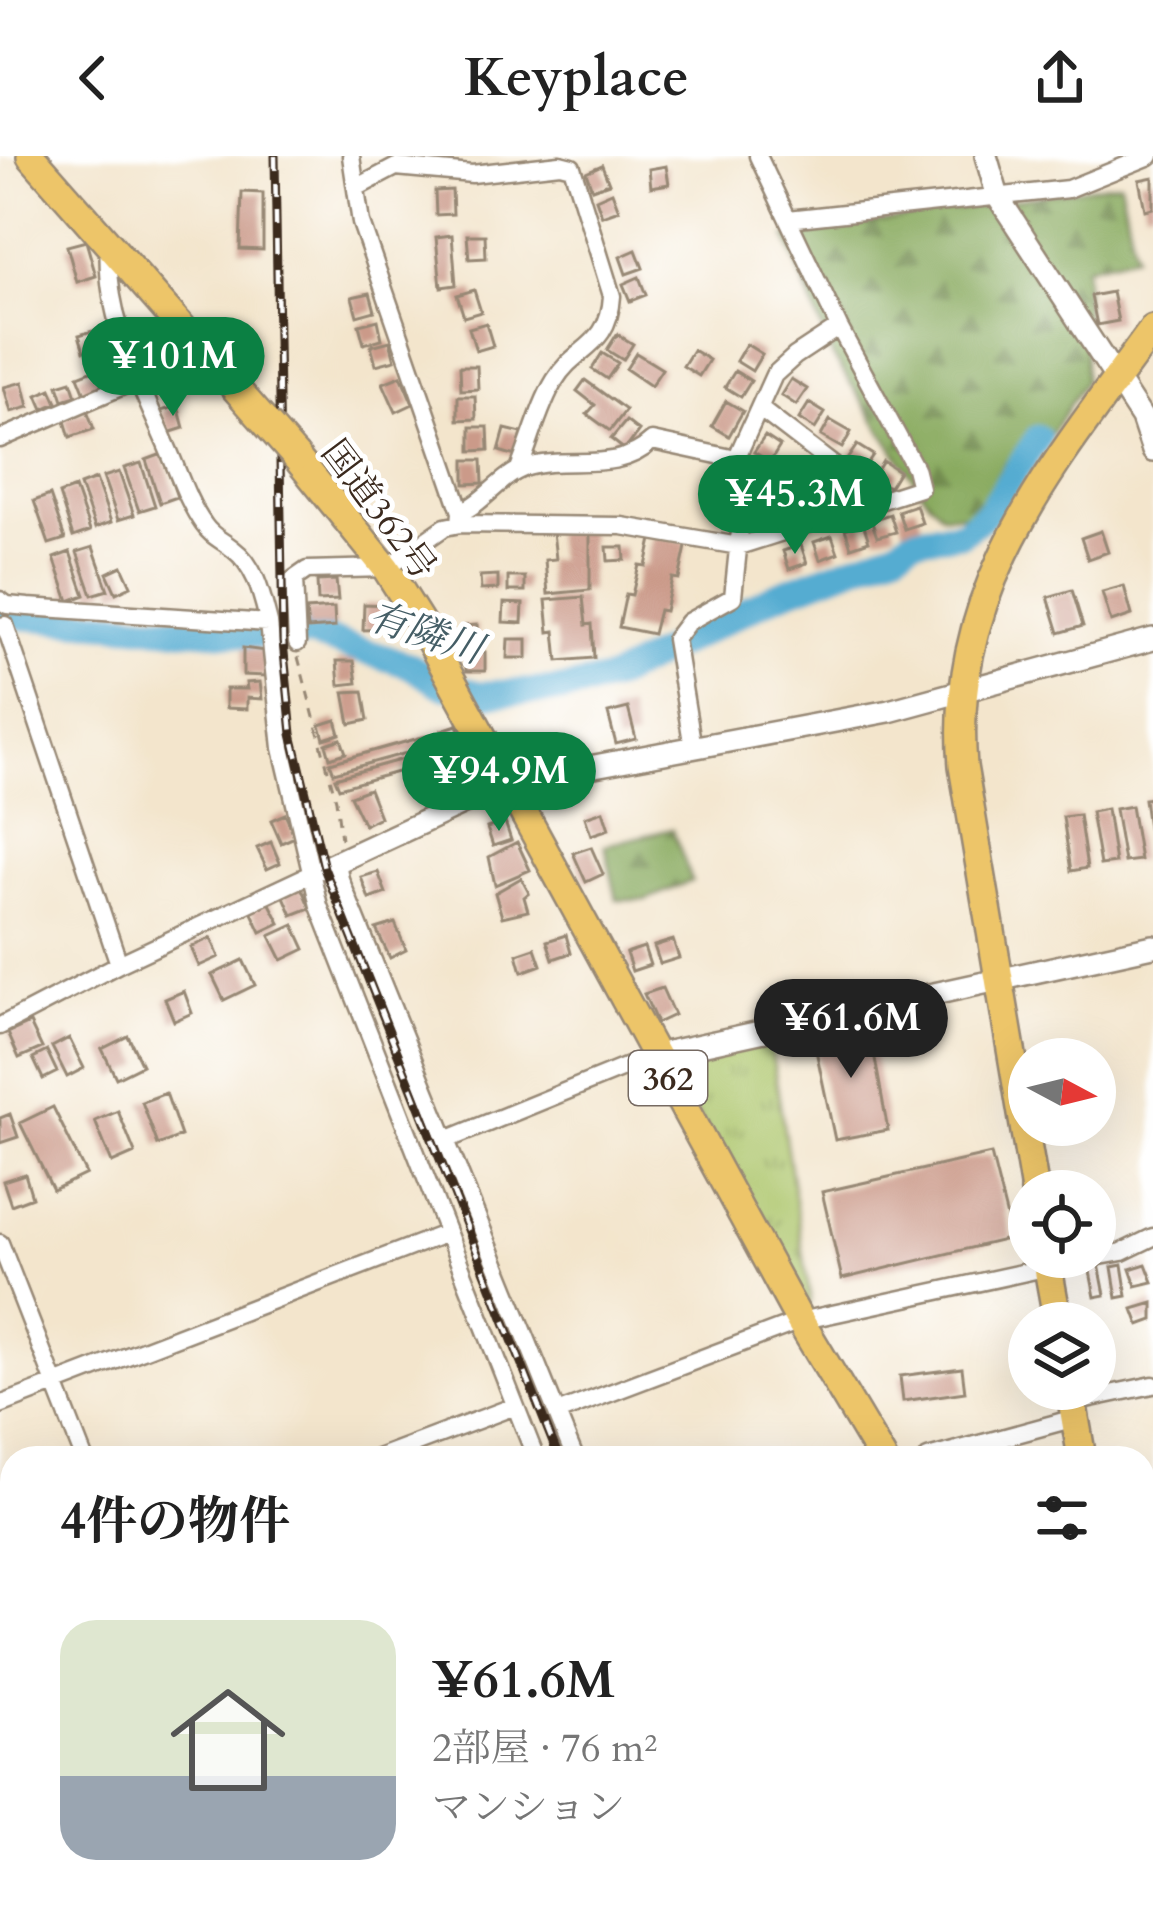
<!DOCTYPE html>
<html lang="ja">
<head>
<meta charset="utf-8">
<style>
	body { margin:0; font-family:Cardo,"Noto Serif JP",serif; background:#f6f6f6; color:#222; height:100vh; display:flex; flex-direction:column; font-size:45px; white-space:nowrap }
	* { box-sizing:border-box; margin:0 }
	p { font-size:39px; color:#767676 }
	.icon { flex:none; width:66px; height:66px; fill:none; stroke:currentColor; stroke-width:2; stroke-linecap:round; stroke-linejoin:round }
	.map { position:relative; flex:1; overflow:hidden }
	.details { position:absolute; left:0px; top:1290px; width:1155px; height:471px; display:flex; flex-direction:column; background:#fff; border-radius:36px 36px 0 0; box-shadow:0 12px 48px #0002 }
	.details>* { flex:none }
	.needle { width:78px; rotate:97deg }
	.buttons { position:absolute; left:1008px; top:882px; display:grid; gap:24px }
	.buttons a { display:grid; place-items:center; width:108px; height:108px; border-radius:50%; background:#fff; box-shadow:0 12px 48px #0002; font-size:60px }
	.price { position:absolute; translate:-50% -102px; padding:0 27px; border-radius:42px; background:#0b8043; color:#fff; font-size:39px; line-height:78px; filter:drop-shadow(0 3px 6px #0008) }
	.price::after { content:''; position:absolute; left:50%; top:72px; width:36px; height:27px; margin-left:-18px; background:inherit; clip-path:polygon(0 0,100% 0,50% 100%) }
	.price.current { background:#222; color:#fff }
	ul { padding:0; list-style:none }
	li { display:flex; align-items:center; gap:36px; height:300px; padding:0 60px }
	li+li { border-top:3px solid #e0e0e0 }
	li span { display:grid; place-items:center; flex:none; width:336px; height:240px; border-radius:36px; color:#555 }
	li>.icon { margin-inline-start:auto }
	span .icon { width:144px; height:144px; fill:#fffc; stroke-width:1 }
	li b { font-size:51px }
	h2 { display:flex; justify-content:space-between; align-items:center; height:144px; padding:0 60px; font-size:51px }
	header { display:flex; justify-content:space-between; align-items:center; height:156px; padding:0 60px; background:#fff; font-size:54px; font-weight:600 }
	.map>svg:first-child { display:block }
	.industrial { fill:#d2bec2 }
	.grass { fill:url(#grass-tufts); stroke:#747845; stroke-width:3 }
	.forest { fill:url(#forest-firs); stroke:#626a3f; stroke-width:3 }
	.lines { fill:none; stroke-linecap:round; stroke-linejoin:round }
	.river { stroke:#54acd1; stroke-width:27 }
	.building { fill:#cb9a89 }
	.minor-casing { stroke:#978875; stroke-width:21 }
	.tertiary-casing { stroke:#978875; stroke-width:26 }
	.trunk-casing { stroke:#978875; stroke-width:32 }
	.path { stroke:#978875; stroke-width:3; stroke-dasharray:9 9; stroke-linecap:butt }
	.minor { stroke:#fff; stroke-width:16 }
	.tertiary { stroke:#fff; stroke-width:21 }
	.trunk { stroke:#edc569; stroke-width:27 }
	.rail-casing { stroke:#3b2a1e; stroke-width:9 }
	.rail { stroke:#fff; stroke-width:4.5; stroke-dasharray:14; stroke-linecap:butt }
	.trunk-bridge-casing { stroke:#978875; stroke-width:32; stroke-linecap:butt }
	.trunk-bridge { stroke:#edc569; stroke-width:27 }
	.labels { text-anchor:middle; stroke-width:10; stroke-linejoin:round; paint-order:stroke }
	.shield { fill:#fff; stroke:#766a62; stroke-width:3 }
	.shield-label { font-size:33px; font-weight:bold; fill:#3b2a1e }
	.street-label { font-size:36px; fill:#3b2a1e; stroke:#fff }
	.water-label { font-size:39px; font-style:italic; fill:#455e66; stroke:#fff }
</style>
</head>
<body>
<header><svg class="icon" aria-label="back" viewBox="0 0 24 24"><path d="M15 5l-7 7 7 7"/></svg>Keyplace<svg class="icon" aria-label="share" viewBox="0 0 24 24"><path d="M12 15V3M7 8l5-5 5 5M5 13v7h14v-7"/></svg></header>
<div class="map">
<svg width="1153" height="1760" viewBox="0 0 1153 1760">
	<defs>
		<pattern id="grass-tufts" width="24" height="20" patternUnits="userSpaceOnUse" patternTransform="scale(3)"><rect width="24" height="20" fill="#adc66c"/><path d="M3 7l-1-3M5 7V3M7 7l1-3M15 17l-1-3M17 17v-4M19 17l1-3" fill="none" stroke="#8ea158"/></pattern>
		<pattern id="forest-firs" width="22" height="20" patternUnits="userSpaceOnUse" patternTransform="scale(3)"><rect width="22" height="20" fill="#8aab60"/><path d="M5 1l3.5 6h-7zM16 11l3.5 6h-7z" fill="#728b4f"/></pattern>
	</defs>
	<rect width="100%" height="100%" fill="#fff"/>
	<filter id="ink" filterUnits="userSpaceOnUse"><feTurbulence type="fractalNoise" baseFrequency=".00833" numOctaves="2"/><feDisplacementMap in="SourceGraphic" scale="24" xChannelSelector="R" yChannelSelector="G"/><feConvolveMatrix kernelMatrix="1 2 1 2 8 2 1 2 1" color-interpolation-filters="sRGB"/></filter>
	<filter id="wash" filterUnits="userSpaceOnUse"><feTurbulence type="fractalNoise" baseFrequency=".004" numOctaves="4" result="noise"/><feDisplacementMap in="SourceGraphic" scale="48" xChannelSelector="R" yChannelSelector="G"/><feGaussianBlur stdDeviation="2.7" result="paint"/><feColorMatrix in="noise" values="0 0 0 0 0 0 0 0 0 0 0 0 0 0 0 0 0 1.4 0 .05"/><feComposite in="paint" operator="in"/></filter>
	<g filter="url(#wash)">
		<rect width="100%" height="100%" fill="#f3e5cc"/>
		<!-- industrial -->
		<path class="industrial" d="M535 1749H713L717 1760H499Z"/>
		<!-- grass -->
		<path class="grass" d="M770 885 811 1146 796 1158 672 907Z"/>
		<!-- forest -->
		<path class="forest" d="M1120 26 1135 99 1085 111V224L1040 297 992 360 942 358 926 342 832 199 786 81Z
			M672 673 692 725 645 744H617L605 689Z"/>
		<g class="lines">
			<!-- river -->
			<path class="river" d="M0 454 24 461 259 479H311L409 509 441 529 480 538 562 534 610 524 776 439 897 394 914 382 962 377 988 356 1038 282
				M0 1680 12 1662"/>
		</g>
		<g id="blocks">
			<!-- building -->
			<path class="building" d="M602 9 609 27 592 33 586 16Z
				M666 10 669 28 651 31 649 13Z
				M1153 21V52L1145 54 1139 24Z
				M452 34 453 58 436 59 435 35Z
				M242 36 263 37V94L240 93Z
				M612 36 619 54 602 60 596 43Z
				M452 79 456 129 441 131 436 81Z
				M467 79H485L486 102 469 103Z
				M86 85 96 120 77 126 67 90Z
				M636 94 643 112 626 118 620 101Z
				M639 121 646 139 630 145 623 128Z
				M474 134 481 156 464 161 457 139Z
				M1112 136 1118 165 1097 169 1091 140Z
				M370 137 375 155 357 160 352 141Z
				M378 164 382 183 364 188 359 169Z
				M486 167 493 190 476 195 469 172Z
				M99 173 104 189 84 195 79 179Z
				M160 177 173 209 152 219 138 186Z
				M617 178 633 188 623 204 607 194Z
				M390 185 395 204 376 209 371 190Z
				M746 188 762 198 752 215 736 205Z
				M693 194 709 204 699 220 683 210Z
				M602 197 618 207 607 223 592 213Z
				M636 197 662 213 651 230 626 213Z
				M114 206 119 220 101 227 103 233 86 240 78 220Z
				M460 210H477L478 233 461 234Z
				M735 215 751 225 741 241 725 231Z
				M401 220 413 248 396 256 383 227Z
				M791 223 807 233 796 249 781 239Z
				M585 224 626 254 610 275 587 258 595 249 577 235Z
				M71 225 76 240 63 244 58 229Z
				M23 226 29 251 11 256 4 231Z
				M51 233 57 247 43 253 37 239Z
				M458 240H475L476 263 458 264Z
				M726 245 743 255 729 280 712 270Z
				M809 247 825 257 815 273 799 263Z
				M178 250 184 272 168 277 161 255Z
				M87 254 94 273 70 281 64 262Z
				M830 264 851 276 842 292 821 280Z
				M626 265 639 275 625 294 611 283Z
				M471 271H488L489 294 471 295Z
				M505 273 522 277 516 300 499 295Z
				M765 280 780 290 770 306 754 296Z
				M857 289 873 299 862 315 846 305Z
				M162 298 177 341 160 347 146 304Z
				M465 304H482L483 327 465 328Z
				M883 305 899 315 889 331 873 321Z
				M141 307 155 350 139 355 124 312Z
				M806 311 826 324 816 341 796 328Z
				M119 316 134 359 118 364 103 321Z
				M768 319 784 329 773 345 757 335Z
				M96 323 111 366 95 372 80 329Z
				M832 328 847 338 837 354 821 344Z
				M75 332 90 375 73 381 59 338Z
				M785 334 801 345 791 361 775 351Z
				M50 339 65 383 49 388 34 345Z
				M916 349 922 367 904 373 898 355Z
				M890 358 896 376 877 381 871 364Z
				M863 367 869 385 851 391 845 373Z
				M590 373V434L548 438 545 404 556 403 553 376Z
				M1101 375 1108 396 1088 403 1081 382Z
				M653 379 687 386 679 423 672 422 665 455 659 454 653 478 619 471 626 438 632 439 639 409 646 410Z
				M832 380 838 397 820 404 814 386Z
				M801 389 807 407 789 413 783 395Z
				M93 391 108 434 92 439 77 396Z
				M607 391H624L625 404 608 405Z
				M70 396 85 439 69 445 54 402Z
				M122 410 131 430 116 437 107 417Z
				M498 419V433L481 434 480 420Z
				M508 421H525V435H508Z
				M336 424 338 444 318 445 317 425Z
				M1124 430 1132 459 1111 466 1102 436Z
				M1072 434 1083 470 1059 477 1048 441Z
				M583 441 586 469 592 468 594 502 558 505 555 475 549 476 546 444Z
				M504 447 523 448 522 467 503 466Z
				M364 448 385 449V473L363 474Z
				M334 452 335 471 308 473 306 454Z
				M477 469 478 486 465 487 463 470Z
				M508 483H527V502H507Z
				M243 492 265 495 266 520 243 519Z
				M466 496H485V515H466Z
				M337 505H354L357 527 339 529Z
				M260 526 262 543 247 542V553L226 552V533H247L246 527Z
				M363 535 368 564 350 568 344 536Z
				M628 552 636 583 616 588 608 557Z
				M336 564 340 578 324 583 320 569Z
				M457 569 462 583 446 587 442 574Z
				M430 579 432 590 334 617 330 607Z
				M341 583 346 597 330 602 326 588Z
				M463 588 468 602 452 607 448 593Z
				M436 594 438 605 339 632 335 622Z
				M369 633 380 661 364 669 350 640Z
				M1153 642V685H1150L1144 643Z
				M1131 650 1140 704 1124 706 1115 653Z
				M1107 653 1115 707 1100 709 1091 656Z
				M603 655 609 673 591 679 585 661Z
				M285 658 295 681 281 687 271 664Z
				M1079 659 1087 712 1071 715 1063 661Z
				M505 666 511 684 493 690 487 672Z
				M271 686 280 707 267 713 257 692Z
				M517 686 530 714 495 729 489 701Z
				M591 691 603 718 586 726 573 697Z
				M378 716 386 737 369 743 361 721Z
				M521 722 529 737 524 741 528 755 502 761 495 737Z
				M301 731 310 752 292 759 283 738Z
				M269 746 280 767 261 776 251 755Z
				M395 767 406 794 390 802 376 773Z
				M294 769 305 793 282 804 270 780Z
				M566 779 571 797 553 803 547 785Z
				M211 782 219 801 199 810 191 791Z
				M673 784 679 802 660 808 654 790Z
				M644 791 650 809 632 815 626 797Z
				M535 792 541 809 522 816 517 798Z
				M243 804 255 829 224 844 212 819Z
				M662 832 674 859 657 867 644 838Z
				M184 835 192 857 174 865 165 843Z
				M868 864 888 974 835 984 813 880Z
				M30 867 42 892 19 902 8 877Z
				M128 880 142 909 116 922 102 893Z
				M69 882 84 912 67 921 52 891Z
				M47 895 57 916 43 923 33 902Z
				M166 937 181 980 158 989 142 946Z
				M53 951 86 1018 53 1034 20 967Z
				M118 955 135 997 112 1007 95 965Z
				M10 958 18 981 0 987V962Z
				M991 998 1012 1082 842 1123 822 1036Z
				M25 1018 32 1041 11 1049 3 1025Z
				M1099 1108 1105 1139 1095 1141 1089 1110Z
				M1146 1108 1153 1126 1136 1130 1130 1113Z
				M1122 1109 1127 1140 1117 1142 1112 1111Z
				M1153 1147V1164L1139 1169 1133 1153Z
				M962 1212 965 1236 903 1245 900 1220Z
				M656 1749H714L719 1760H660Z
				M872 1749H884L888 1760H862L859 1754Z"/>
		</g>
	</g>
	<g filter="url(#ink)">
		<use href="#blocks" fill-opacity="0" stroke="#978875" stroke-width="3"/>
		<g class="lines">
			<defs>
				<path id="minor" d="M351 0 361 67 461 356 460 368
					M356 32 396 11 472 18 560 8 572 11 612 140C609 192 575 190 555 224 539 250 531 285 519 313
					M788 63 1068 33 1150 0
					M759 252 867 335 873 348
					M0 283 137 224
					M461 356C485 346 501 320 524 312 568 298 616 319 652 285L736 303
					M0 444 7 449 28 451 269 467C262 440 256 410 233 393 222 384 212 381 204 369 188 347 179 318 168 293 140 228 104 161 109 88
					M269 467 282 592 319 750 536 1302
					M0 471 5 469 119 808
					M297 487 294 423 307 414 386 412 445 371 460 368 622 370 739 390 920 332 915 312 839 171 758 0
					M693 592 675 483 688 466 733 441 745 326 736 303 774 219 795 200 839 171
					M337 706 340 723 575 1302
					M0 870 119 808 317 715
					M446 984 655 899
					M0 1087 84 1302
					M1095 1101 1122 1096 1153 1081
					M1072 1246 1153 1229
					M0 1249 447 1077
					M557 1257 800 1165 1095 1101
					M377 1302 515 1250
					M928 1302 1075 1262
					M0 1440 12 1434
					M0 1662 12 1647
					M1143 1699 1153 1692
					M57 1749 61 1760
					M126 1749 127 1760
					M751 1749 755 1760
					M1025 1749 1031 1760
					M304 1760 305 1749
					M445 1760 453 1749
					M1040 1760 1065 1749"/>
				<path id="tertiary" d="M986 0 998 41 1142 262 1153 295
					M324 712 509 626 889 555 1153 483
					M655 899 1153 790
					M461 1760 485 1749"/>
				<path id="trunk" d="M31 0 266 267
					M296 301 386 412 420 466 800 1165 882 1302
					M1035 1035 963 610C948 429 1054 310 1153 173
					M1046 1101 1058 1167
					M1070 1233 1082 1302
					M1143 1624 1153 1641"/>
			</defs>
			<!-- minor casing -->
			<use href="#minor" class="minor-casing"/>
			<!-- tertiary casing -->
			<use href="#tertiary" class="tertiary-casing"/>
			<!-- trunk casing -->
			<use href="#trunk" class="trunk-casing"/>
			<!-- path -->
			<path class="path" d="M298 501 336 644 341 683"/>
			<!-- minor -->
			<use href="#minor" class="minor"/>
			<!-- tertiary -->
			<use href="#tertiary" class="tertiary"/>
			<!-- trunk -->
			<use href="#trunk" class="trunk"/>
			<defs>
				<path id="rail" d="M275 0 283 486 292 578 324 712 559 1302
					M735 1749 739 1760"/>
			</defs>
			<!-- rail casing -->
			<use href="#rail" class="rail-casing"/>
			<!-- rail -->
			<use href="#rail" class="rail"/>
			<defs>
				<path id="trunk-bridge" d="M266 267 296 301"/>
			</defs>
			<!-- trunk-bridge casing -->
			<use href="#trunk-bridge" class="trunk-bridge-casing"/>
			<!-- trunk-bridge -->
			<use href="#trunk-bridge" class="trunk-bridge"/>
		</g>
	</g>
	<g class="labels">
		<!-- shield labels -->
		<rect class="shield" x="629" y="895" width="78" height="54" rx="9"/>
		<g class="shield-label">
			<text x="668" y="934">362</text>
		</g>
		<!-- street labels -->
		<g class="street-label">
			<text transform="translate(380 353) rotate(53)" y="13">国道362号</text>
		</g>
		<!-- water labels -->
		<g class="water-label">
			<text transform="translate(426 476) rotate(18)" y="14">有隣川</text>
		</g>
	</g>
</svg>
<div class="buttons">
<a><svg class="needle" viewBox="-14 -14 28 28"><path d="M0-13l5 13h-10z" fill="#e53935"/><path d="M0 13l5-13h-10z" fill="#767676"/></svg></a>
<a><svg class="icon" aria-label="locate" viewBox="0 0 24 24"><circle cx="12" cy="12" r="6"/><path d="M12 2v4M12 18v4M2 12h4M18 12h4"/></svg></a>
<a><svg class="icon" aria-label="layers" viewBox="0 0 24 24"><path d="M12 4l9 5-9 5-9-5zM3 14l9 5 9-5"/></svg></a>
</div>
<b class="price" style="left:173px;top:263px">¥101M</b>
<b class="price" style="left:795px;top:401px">¥45.3M</b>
<b class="price" style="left:499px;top:678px">¥94.9M</b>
<b class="price current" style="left:851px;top:925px">¥61.6M</b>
<section class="details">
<h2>4件の物件<svg class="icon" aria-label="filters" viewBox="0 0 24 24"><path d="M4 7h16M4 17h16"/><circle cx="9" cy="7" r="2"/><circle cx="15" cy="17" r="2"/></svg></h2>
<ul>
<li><span style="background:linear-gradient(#dfe7d0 65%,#9aa5b1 0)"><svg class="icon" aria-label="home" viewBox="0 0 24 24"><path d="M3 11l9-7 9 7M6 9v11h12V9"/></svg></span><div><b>¥61.6M</b><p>2部屋 · 76 m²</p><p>マンション</p></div></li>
</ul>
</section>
</div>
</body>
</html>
